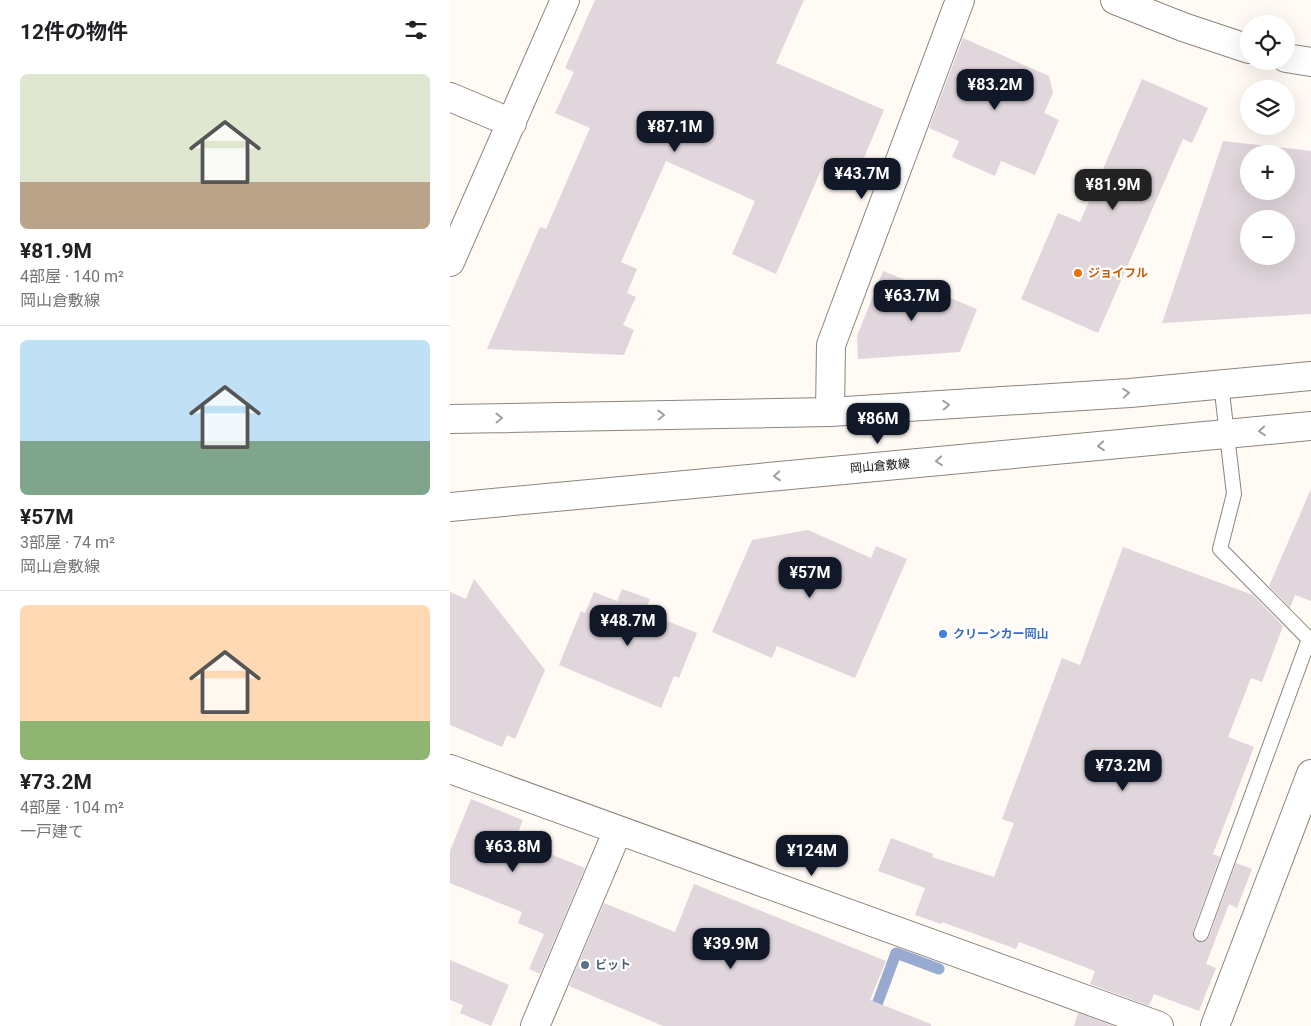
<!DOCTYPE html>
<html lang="ja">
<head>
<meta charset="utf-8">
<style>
	body { margin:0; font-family:Roboto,"Noto Sans JP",sans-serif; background:#f6f6f6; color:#202124; height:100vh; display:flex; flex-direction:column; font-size:19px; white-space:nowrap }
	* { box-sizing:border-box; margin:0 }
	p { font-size:16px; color:#757577 }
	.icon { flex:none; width:28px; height:28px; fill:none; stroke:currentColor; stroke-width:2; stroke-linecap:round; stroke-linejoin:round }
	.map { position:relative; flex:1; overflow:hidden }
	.drawer { display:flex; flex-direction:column; background:#fff; width:450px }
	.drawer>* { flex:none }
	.controls { position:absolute; left:790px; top:15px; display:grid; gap:10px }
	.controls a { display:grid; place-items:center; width:55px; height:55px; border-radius:50%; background:#fff; box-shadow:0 5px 20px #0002; font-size:25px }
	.price { position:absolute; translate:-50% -42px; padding:0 11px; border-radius:10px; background:#111827; color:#fff; font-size:16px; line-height:32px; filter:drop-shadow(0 1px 2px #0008) }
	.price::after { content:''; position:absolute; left:50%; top:30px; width:15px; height:11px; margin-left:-8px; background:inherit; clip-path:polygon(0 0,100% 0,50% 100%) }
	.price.on { background:#222; color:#fff }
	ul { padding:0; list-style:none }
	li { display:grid; align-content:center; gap:10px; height:265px; padding:0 20px }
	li+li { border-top:1px solid #e0e0e0 }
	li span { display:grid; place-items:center; height:155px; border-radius:8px; color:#555 }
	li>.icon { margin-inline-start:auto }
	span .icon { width:90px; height:90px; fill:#fffc; stroke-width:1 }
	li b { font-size:21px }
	h2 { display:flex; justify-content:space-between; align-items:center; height:60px; padding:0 20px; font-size:21px }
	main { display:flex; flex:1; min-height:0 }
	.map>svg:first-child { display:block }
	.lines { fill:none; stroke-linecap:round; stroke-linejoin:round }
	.stream { stroke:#96abcf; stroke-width:11 }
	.building { fill:#e0d6dc; fill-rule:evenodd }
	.service-casing { stroke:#8b857d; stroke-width:16 }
	.minor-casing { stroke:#8b857d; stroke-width:30 }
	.tertiary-casing { stroke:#8b857d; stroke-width:30 }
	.secondary-casing { stroke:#8b857d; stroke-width:30 }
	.service { stroke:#fff; stroke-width:14 }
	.minor { stroke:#fff; stroke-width:28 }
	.tertiary { stroke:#fff; stroke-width:28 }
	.secondary { stroke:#fff; stroke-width:28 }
	.oneway { stroke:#9f9f9d }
	.food-dot { fill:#e8710a; stroke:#fff; stroke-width:2 }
	.shop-dot { fill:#3f7fe0; stroke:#fff; stroke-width:2 }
	.service-dot { fill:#5c6f8a; stroke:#fff; stroke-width:2 }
	.labels { text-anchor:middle; stroke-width:4.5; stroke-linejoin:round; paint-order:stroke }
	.food-label { font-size:12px; font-weight:bold; fill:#c56008; stroke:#fff; text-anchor:start }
	.street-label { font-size:12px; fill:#100e0b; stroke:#fff }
	.shop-label { font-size:12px; font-weight:bold; fill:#366cbe; stroke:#fff; text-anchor:start }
	.service-label { font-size:12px; font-weight:bold; fill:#4e5e75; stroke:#fff; text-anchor:start }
</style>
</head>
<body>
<main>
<section class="drawer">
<h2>12件の物件<svg class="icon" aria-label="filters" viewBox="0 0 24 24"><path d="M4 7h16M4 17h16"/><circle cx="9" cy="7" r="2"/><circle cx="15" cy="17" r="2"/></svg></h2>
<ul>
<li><span style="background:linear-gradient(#dfe7d0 70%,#b9a48a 0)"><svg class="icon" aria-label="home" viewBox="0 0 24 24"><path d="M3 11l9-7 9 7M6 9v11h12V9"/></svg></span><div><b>¥81.9M</b><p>4部屋 · 140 m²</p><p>岡山倉敷線</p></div></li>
<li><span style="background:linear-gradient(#bfe0f5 65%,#7fa58c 0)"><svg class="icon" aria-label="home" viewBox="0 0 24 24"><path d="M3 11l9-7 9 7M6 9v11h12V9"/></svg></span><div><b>¥57M</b><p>3部屋 · 74 m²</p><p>岡山倉敷線</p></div></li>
<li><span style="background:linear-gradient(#ffd9b3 75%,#8fb573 0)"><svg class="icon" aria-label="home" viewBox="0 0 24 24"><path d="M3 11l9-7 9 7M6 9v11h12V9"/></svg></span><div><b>¥73.2M</b><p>4部屋 · 104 m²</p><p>一戸建て</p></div></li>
</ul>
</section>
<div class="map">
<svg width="861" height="1026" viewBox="0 0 861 1026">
	<rect width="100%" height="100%" fill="#fffaf3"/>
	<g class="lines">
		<!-- stream -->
		<path class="stream" d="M419 1026 446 953 489 969"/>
	</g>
	<!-- building -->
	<path class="building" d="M145 0H354L326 63 434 110 406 177 374 163 326 274 282 254 305 201 216 161 171 262 187 269 177 293 186 297 173 325 184 330 174 355 37 349 90 227 96 229 140 128 105 113 124 72 115 68Z
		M513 38 599 76 603 93 594 113 609 120 585 175 551 161 545 176 502 157 509 141 479 128Z
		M692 79 758 108 742 143 733 139 648 333 571 299 608 213 630 222Z
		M773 141 861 151V314L712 323ZM799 154H836V191H799ZM799 219H836V256H799Z
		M433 271 527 309 510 352 408 359 407 336Z
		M861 489V601L845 595 840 608 819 586Z
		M358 530 421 558 426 546 457 559 405 678 327 646 322 658 262 632 302 540Z
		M673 547 803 595 833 626 812 682 801 678 778 737 804 747 763 854 770 857 743 931V936L745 940 753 942 759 937 786 863 802 869 787 908 779 904 756 964 766 968 749 1011 704 994 699 1006 640 984 645 971 569 942 566 949 492 922 491 924 465 915 475 888 428 871 441 838 483 854 482 857 544 877 564 823 552 819 612 658 630 665Z
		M24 579 95 670 65 739 57 735 52 747 0 725V592L16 599Z
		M172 589 200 599 195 612 247 633 229 678 224 676 211 708 109 665 131 611 135 613 144 592 167 601Z
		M21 799 73 820 65 840 135 868 90 974 79 969 94 934 68 923 72 912 0 883V851Z
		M244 884 436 961 420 1000 481 1024V1026H213L119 986 154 903 225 932Z
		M0 960 59 985 41 1026 10 1013 13 1005 0 1000Z
		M628 1013 663 1026H624Z"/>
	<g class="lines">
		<defs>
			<path id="service" d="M751 934 859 639 770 549 784 494 771 384"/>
			<path id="minor" d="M0 97 62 123
				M0 262 115 0
				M380 412 381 345 510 0
				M0 769 709 1026
				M85 1026 168 830
				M765 1026 861 774"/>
			<path id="tertiary" d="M665 0 733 27 799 49
				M836 58 861 62"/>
			<path id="secondary" d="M0 419 380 412 680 393 861 376
				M0 507 861 426"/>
		</defs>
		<!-- service casing -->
		<use href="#service" class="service-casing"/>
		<!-- minor casing -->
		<use href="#minor" class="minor-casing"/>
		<!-- tertiary casing -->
		<use href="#tertiary" class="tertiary-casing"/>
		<!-- secondary casing -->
		<use href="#secondary" class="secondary-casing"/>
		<!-- service -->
		<use href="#service" class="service"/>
		<!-- minor -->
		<use href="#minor" class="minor"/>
		<!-- tertiary -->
		<use href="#tertiary" class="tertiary"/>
		<!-- secondary -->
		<use href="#secondary" class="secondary"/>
	</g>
	<!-- one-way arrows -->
	<defs><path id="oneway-chevron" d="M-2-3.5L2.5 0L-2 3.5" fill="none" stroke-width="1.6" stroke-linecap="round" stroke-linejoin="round" transform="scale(1.25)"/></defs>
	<g class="oneway">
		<use href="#oneway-chevron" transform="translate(676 393) rotate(-4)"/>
		<use href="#oneway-chevron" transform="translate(496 405) rotate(-4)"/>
		<use href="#oneway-chevron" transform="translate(211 415) rotate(-1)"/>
		<use href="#oneway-chevron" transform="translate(49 418) rotate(-1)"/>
		<use href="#oneway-chevron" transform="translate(812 431) rotate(175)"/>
		<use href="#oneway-chevron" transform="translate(651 446) rotate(175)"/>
		<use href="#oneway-chevron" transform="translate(489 461) rotate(175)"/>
		<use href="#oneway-chevron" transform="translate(327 476) rotate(175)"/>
	</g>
	<!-- markers -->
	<circle class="food-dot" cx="628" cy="273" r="5"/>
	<circle class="shop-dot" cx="493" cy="634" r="5"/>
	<circle class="service-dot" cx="135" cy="965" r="5"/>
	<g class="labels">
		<!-- food labels -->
		<g class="food-label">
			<text x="638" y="277">ジョイフル</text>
		</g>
		<!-- street labels -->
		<g class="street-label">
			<text transform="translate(430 466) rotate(-5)" y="4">岡山倉敷線</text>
		</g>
		<!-- shop labels -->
		<g class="shop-label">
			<text x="503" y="638">クリーンカー岡山</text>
		</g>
		<!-- service labels -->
		<g class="service-label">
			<text x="145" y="969">ビット</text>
		</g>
	</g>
</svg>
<div class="controls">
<a><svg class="icon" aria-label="locate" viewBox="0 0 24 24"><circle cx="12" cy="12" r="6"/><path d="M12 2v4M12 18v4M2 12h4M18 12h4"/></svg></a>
<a><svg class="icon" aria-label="layers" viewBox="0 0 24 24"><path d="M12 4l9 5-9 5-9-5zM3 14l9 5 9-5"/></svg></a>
<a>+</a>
<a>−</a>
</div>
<b class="price" style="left:545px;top:111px">¥83.2M</b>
<b class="price" style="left:225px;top:153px">¥87.1M</b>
<b class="price" style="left:412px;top:200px">¥43.7M</b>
<b class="price on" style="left:663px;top:211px">¥81.9M</b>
<b class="price" style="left:462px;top:322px">¥63.7M</b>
<b class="price" style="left:428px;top:445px">¥86M</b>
<b class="price" style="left:360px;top:599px">¥57M</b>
<b class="price" style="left:178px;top:647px">¥48.7M</b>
<b class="price" style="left:673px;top:792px">¥73.2M</b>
<b class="price" style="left:63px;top:873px">¥63.8M</b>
<b class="price" style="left:362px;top:877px">¥124M</b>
<b class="price" style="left:281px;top:970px">¥39.9M</b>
</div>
</main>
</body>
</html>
